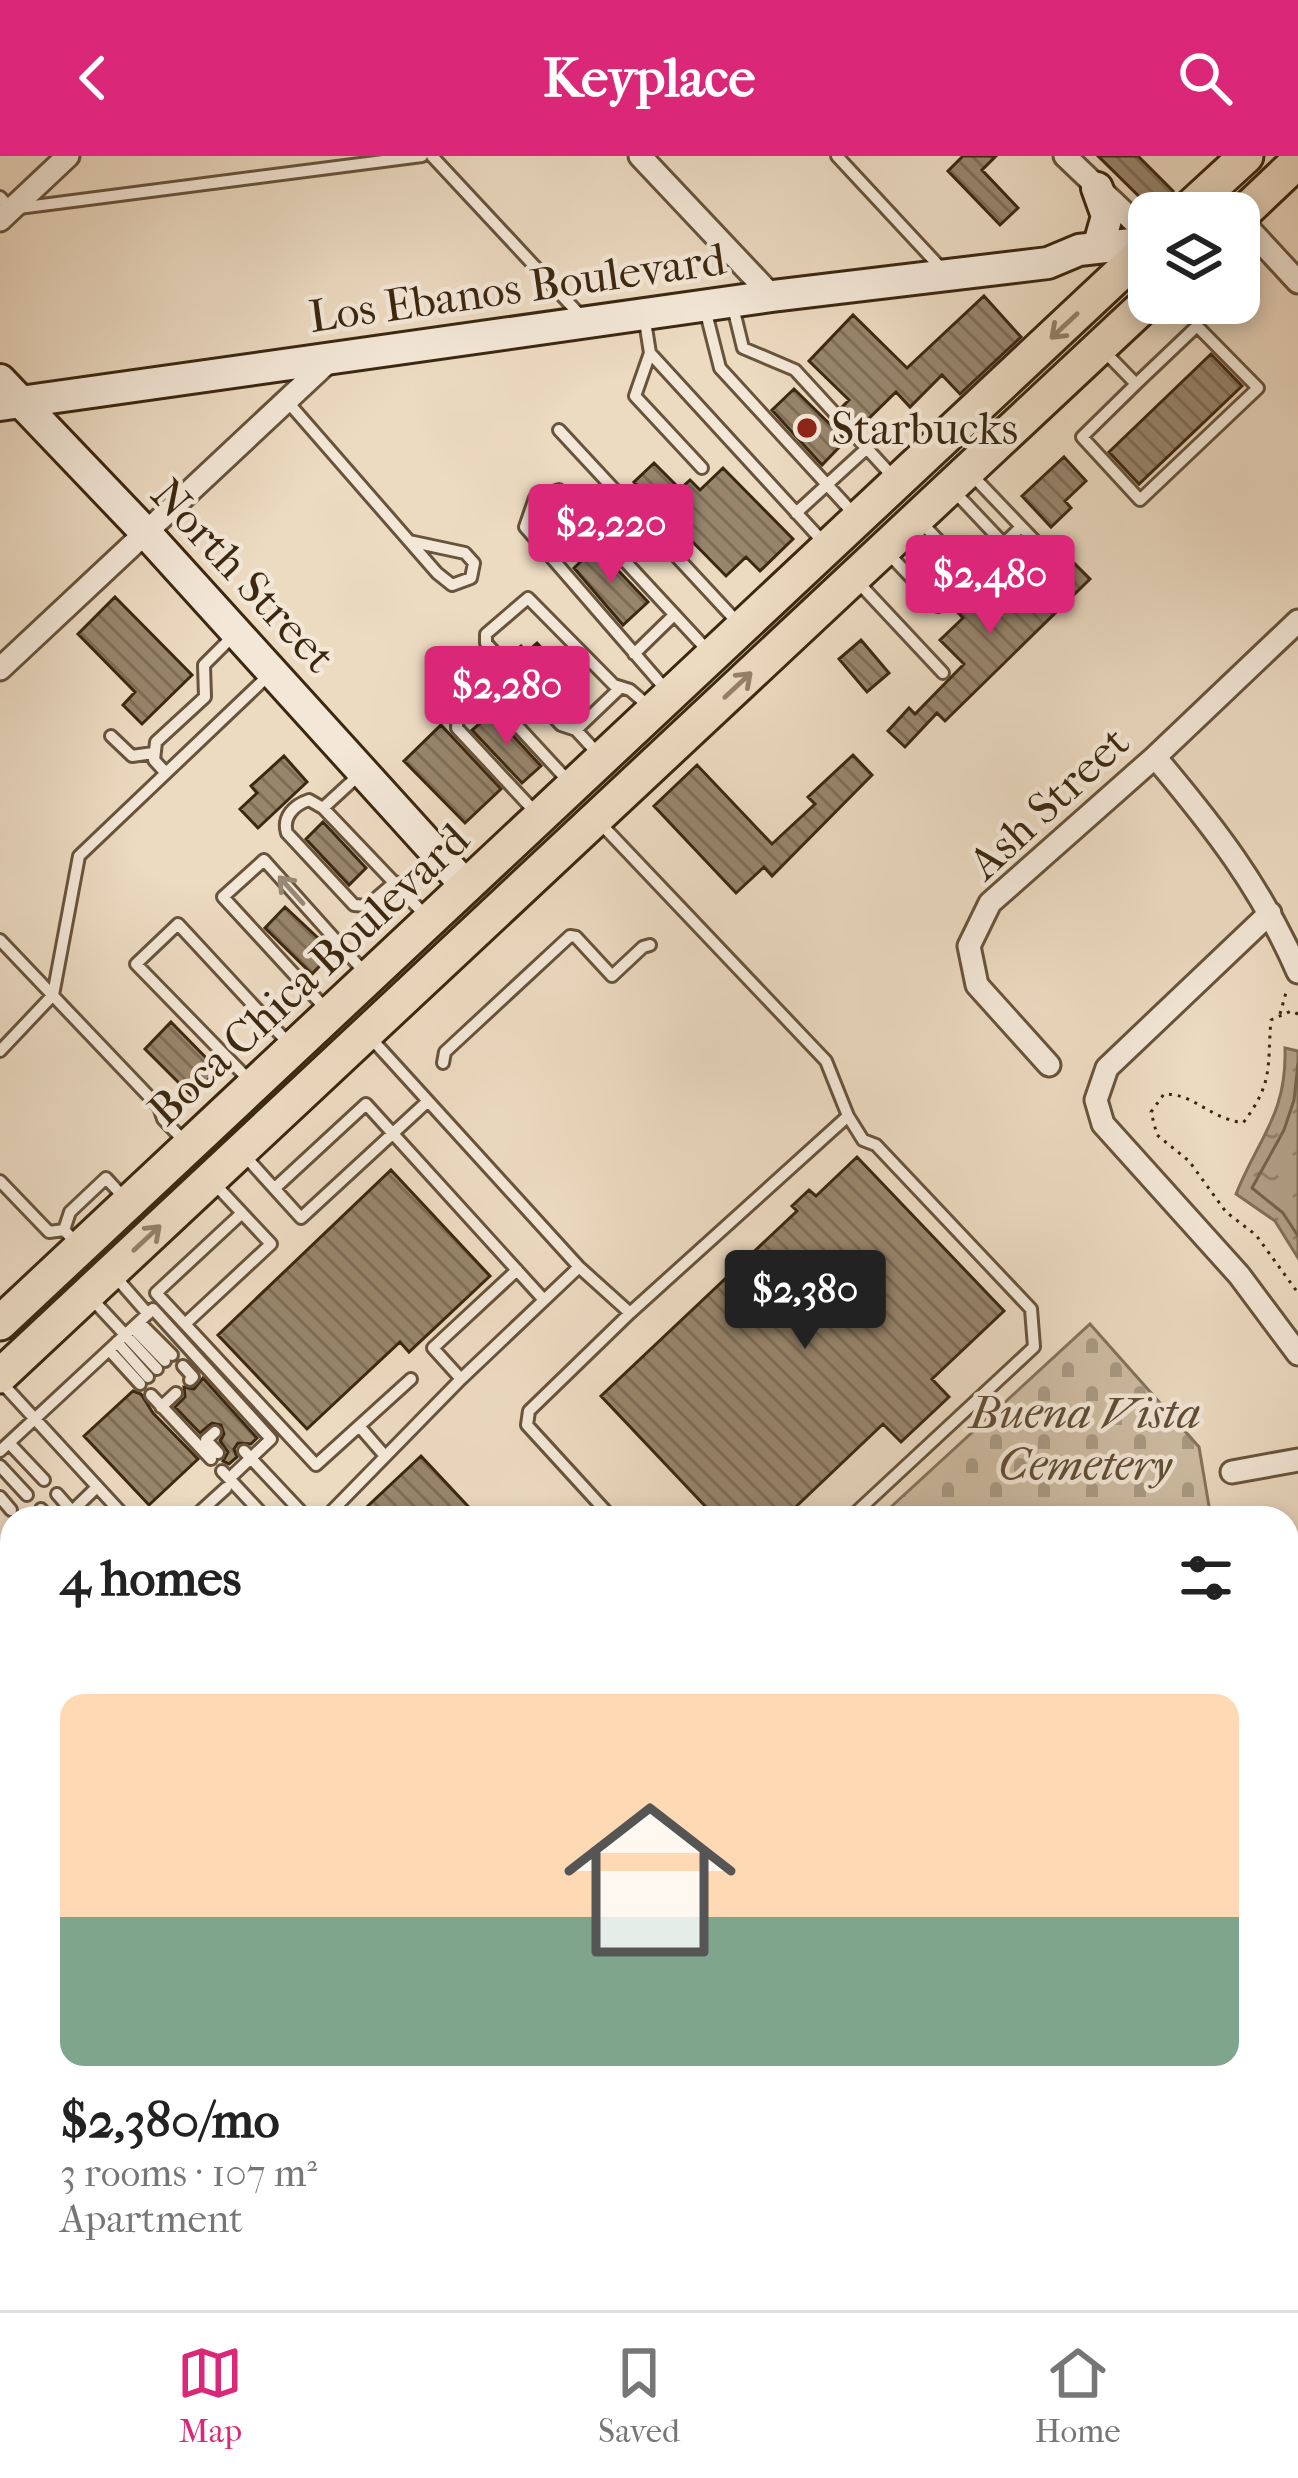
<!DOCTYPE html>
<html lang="en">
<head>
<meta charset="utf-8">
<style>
	body { margin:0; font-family:"IM FELL French Canon",serif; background:#f2f2f2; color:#222; height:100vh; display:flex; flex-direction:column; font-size:45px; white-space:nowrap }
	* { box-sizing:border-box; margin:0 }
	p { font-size:39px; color:#767676 }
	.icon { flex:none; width:66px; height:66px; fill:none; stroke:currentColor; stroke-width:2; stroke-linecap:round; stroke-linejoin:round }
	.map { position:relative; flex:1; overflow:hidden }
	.drawer { position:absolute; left:0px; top:1350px; width:1299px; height:804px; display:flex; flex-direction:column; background:#fff; border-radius:36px 36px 0 0; box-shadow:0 6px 18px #0003 }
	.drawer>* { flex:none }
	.controls { position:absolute; left:1128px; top:36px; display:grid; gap:24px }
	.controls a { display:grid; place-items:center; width:132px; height:132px; border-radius:24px; background:#fff; box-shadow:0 6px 18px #0003; font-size:60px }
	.price { position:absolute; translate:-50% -102px; padding:0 27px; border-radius:12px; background:#db2777; color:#fff; font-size:39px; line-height:78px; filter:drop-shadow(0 3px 6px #0008) }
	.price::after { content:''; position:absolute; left:50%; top:72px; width:36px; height:27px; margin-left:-18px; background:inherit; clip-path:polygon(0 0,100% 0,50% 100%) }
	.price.active { background:#222; color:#fff }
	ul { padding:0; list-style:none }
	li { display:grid; align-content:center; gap:24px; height:636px; padding:0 60px }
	li span { display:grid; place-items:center; height:372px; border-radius:24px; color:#555 }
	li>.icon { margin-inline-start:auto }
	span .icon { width:216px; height:216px; fill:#fffc; stroke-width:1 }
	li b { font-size:51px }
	h2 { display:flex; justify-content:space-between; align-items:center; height:144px; padding:0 60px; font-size:51px }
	header { display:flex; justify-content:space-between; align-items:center; height:156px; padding:0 60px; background:#db2777; color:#fff; font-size:54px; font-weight:700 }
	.menu { display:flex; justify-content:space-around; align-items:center; height:168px; border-top:3px solid #e0e0e0; background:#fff; font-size:33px; color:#767676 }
	.menu a { display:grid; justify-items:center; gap:6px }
	.menu .active { color:#db2777 }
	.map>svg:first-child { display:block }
	.cemetery { fill:url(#cemetery-stones); stroke:#85725a; stroke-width:3 }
	.water { fill:url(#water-ripples); stroke:#826e56; stroke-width:3 }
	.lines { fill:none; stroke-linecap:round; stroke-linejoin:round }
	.shore { stroke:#76624a; stroke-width:3 }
	.building { fill:url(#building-back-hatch); stroke:#3c2810; stroke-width:3 }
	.lane-casing { stroke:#68543c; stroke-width:16 }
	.street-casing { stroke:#68543c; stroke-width:27 }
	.secondary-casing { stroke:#3c2810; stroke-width:36 }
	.primary-casing { stroke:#3c2810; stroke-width:39 }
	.highway-casing { stroke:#3c2810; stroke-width:45 }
	.path { stroke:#3c2810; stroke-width:3; stroke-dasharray:3 6; stroke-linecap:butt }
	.lane { stroke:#f3e7d7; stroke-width:10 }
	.street { stroke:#f3e7d7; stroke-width:21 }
	.secondary { stroke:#f3e7d7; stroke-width:30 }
	.primary { stroke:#ecdac1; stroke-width:33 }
	.highway { stroke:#ecdac1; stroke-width:39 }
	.oneway { stroke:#948168 }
	.oneway2 { stroke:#988874 }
	.poi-dot { fill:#8f2418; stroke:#f3e7d7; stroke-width:4.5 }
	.labels { text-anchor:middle; stroke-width:9; stroke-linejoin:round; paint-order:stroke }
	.street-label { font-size:45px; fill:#3c2810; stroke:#f3e7d7 }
	.poi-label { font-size:45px; fill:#3c2810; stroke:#f3e7d7; text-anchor:start }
	.park-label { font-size:45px; font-style:italic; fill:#604d35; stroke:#f3e7d7 }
</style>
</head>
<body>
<header><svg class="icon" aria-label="back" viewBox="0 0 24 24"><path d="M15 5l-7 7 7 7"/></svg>Keyplace<svg class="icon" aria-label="search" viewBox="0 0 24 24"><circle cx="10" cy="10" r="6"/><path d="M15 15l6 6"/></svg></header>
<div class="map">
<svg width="1298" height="2154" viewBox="0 0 1298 2154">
	<defs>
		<pattern id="cemetery-stones" width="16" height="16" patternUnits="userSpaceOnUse" patternTransform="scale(3)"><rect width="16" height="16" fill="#cebca3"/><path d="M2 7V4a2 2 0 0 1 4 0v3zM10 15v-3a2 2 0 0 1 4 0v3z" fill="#a89983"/></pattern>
		<pattern id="water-ripples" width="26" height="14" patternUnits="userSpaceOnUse" patternTransform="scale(3)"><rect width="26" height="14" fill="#b09d85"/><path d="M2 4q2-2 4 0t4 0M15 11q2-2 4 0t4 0" fill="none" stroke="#90806b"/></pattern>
		<pattern id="building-back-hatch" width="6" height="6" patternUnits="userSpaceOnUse" patternTransform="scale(3)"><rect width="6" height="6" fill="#98856c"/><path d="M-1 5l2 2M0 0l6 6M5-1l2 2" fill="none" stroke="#7d6d57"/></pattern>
	</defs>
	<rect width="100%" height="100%" fill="#ecdac1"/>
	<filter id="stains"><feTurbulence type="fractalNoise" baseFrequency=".00167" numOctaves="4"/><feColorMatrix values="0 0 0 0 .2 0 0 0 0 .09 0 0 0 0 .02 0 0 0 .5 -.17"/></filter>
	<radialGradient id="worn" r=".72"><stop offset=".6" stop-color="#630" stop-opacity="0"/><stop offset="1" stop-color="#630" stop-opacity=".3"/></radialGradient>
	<!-- cemetery -->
	<path class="cemetery" d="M1090 1168 1199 1291 1211 1362H879Z
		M1287 1870 1298 1882V2154H381L395 2142H1287Z"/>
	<!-- water -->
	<path class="water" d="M1285 892 1298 895V1102L1275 1065 1236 1038C1259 981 1287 958 1285 892Z"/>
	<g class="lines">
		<!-- shore -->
		<path class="shore" d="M1298 908 1294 944 1284 974 1252 1032 1283 1057 1298 1080"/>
	</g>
	<!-- building -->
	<path class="building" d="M963 0H996L982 14 1018 52 1000 69 948 15Z
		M1098 0H1138L1173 35 1154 55Z
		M984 140 1021 181 960 238 942 219 910 251 896 236 860 271 842 251 849 244 809 205 853 159 907 212Z
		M1211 198 1242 230 1139 328 1109 296Z
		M794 233 846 284 822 309 772 254Z
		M1064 301 1086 325 1065 345 1071 352 1051 371 1022 340Z
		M654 307 680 333 690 324 700 334 723 312 793 383 760 415 746 401 726 420 634 326Z
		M596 391 648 446 623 469 574 412Z
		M1072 405 1090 423 945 565 937 557 905 591 888 575 909 552 915 558 964 508 940 484 963 462 952 450 976 427 983 434 1009 409 1038 438Z
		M115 441 192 519 142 568 123 549 135 536 78 478Z
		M861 484 889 517 867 536 839 503Z
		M537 487 581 535 560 554 510 499 521 490 527 496Z
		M492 557 541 610 522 627 472 574Z
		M441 569 501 633 465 667 404 605Z
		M853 599 872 619 772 720 764 711 736 737 654 650 697 609 772 688 815 648 808 641Z
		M284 600 307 626 258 672 240 653 257 637 251 630Z
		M323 666 366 712 349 729 306 683Z
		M285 751 333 796 312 818 265 772Z
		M171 866 218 914 192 940 145 893Z
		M857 1001 1004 1155 932 1223 949 1241 901 1286 883 1268 784 1362H692L705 1350 601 1240 797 1055 792 1050 809 1034 816 1040Z
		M391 1014 490 1120 409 1196 400 1186 307 1273 218 1179Z
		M203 1222 257 1282 251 1288 238 1287 234 1293 237 1301 229 1308 223 1305 228 1296 220 1285 224 1278 221 1269 212 1267 200 1277 175 1251 185 1241 184 1231 194 1233Z
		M133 1235 141 1238 153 1257 198 1303 149 1349 84 1280Z
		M421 1300 479 1362H355Z"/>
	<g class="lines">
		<defs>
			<path id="lane" d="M432 0 581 160
				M837 0 941 112
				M0 41 11 53 422 0
				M732 147 743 192 795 214 895 323
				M705 153 720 212 853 357
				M644 159 650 197 635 240 702 312
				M1102 193 1136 228 1197 170 1258 232 1140 344 1082 281 1136 228
				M650 197 826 389
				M287 245 437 417 452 429 471 422 474 407 465 397 409 385
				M559 274 740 469
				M970 317 1057 408
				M952 333 1004 388
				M796 357 867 292
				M920 365 971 419
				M887 396 938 450 1021 371
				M856 424 943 517
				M634 498 674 459
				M668 536 525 371 535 342 559 334 710 497
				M576 574 619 533
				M111 580 132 600 153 597
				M601 601 576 574 561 569 486 487V478L528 442 614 529 630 534 651 552
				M165 616 154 604 156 586 205 541 204 509 235 478
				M360 618 323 652 425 759
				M323 652 309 644C294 649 282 661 287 677L354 749 367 750 395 726
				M537 658 457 572 458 552 470 541 487 540 496 547 571 628
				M0 784 159 951 163 963 187 988
				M325 852 223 741 264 704 367 819
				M368 879 579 1111 630 1157 848 960 826 905 601 668
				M0 895 53 839 79 700 270 518
				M443 907 445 896 570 780 576 781 612 820 643 791 650 789
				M251 926 136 808 178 768 291 890
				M848 960 863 984 876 989 1031 1153 1034 1191 850 1362
				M245 1000 301 1062 428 945
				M0 1025 49 1076 64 1074 79 1090
				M275 1032 366 948 544 1144
				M242 1057 156 1137 316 1309 411 1223
				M64 1074 70 1056 106 1022 127 1045
				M113 1118 148 1158
				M90 1141 157 1213
				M139 1166 172 1199
				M185 1168 271 1088 212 1025
				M133 1172 165 1205
				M117 1186 148 1221
				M109 1194 140 1228
				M183 1210 193 1221 190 1224
				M461 1223 433 1192 517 1114
				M0 1225 126 1362
				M151 1239 211 1303
				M161 1251 176 1237
				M359 1270 385 1300
				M215 1276 206 1284 218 1297
				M9 1287 44 1324
				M0 1295 153 1153 271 1283 234 1318
				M244 1295 307 1362
				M0 1310 27 1339
				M222 1315 266 1362
				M57 1338 72 1355
				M0 1341 11 1354
				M41 1353 49 1362
				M65 1362 97 1331
				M193 1362 226 1332
				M325 1362 461 1223 579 1111
				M612 1362 527 1269 529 1255 630 1157
				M0 1400 12 1411
				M0 1472 12 1484
				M0 1558 12 1571
				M0 1611 12 1600
				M0 1679 12 1668
				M1287 2065 1298 2077
				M834 2142 847 2154
				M1028 2142 1039 2154
				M746 2154 758 2142"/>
			<path id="street" d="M640 0 772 140
				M1065 0 1149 80
				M1239 62 1298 126
				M0 64 68 0
				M0 513 331 203
				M1155 601C1214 671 1261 731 1298 816
				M1270 757 1107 912 1096 944 1103 968 1239 1119 1298 1198
				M1049 909 977 829 969 790 990 747 1155 601 1298 465
				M1232 1316 1298 1304
				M0 1824 12 1836
				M294 2142 305 2154"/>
			<path id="secondary" d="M1097 32 1107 60 1098 92
				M0 224 147 378 467 731
				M0 249 772 140 1048 107 1079 94 1149 86
				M57 2142 68 2154"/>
			<path id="primary" d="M1184 57 1246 0
				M1239 61 1298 5
				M0 1167 1149 90
				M0 1220 1149 145"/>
			<path id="highway" d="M0 2090 12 2106
				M0 2133 17 2154"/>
		</defs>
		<!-- lane casing -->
		<use href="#lane" class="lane-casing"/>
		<!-- street casing -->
		<use href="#street" class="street-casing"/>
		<!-- secondary casing -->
		<use href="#secondary" class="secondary-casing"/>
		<!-- primary casing -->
		<use href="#primary" class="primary-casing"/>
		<!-- highway casing -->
		<use href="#highway" class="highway-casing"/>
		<!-- path -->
		<path class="path" d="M1280 858 1287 833
			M1298 858 1291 855 1271 864C1267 911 1274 926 1243 967 1207 961 1195 938 1164 938L1151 956 1157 979 1189 1005 1226 1056 1256 1079 1298 1137
			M0 2015 12 2028
			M117 2142 128 2154"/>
		<!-- lane -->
		<use href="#lane" class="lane"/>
		<!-- street -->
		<use href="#street" class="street"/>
		<!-- secondary -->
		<use href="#secondary" class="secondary"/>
		<!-- primary -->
		<use href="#primary" class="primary"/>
		<!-- highway -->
		<use href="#highway" class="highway"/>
	</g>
	<!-- one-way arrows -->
	<defs><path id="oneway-shaft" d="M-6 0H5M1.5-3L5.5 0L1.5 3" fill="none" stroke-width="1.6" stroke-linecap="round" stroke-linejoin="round" transform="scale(3)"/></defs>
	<g class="oneway">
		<use href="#oneway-shaft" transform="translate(1064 170) rotate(137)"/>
		<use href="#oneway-shaft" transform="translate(738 529) rotate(-43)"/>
		<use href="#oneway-shaft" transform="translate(147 1082) rotate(-43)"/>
	</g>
	<use class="oneway2" href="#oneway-shaft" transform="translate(291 734) rotate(-132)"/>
	<!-- markers -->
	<circle class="poi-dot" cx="807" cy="272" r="12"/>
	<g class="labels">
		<!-- street labels -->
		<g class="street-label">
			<text transform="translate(517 131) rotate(-8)" y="16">Los Ebanos Boulevard</text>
			<text transform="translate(244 419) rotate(47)" y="16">North Street</text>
			<text transform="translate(1048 646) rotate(-43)" y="16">Ash Street</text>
			<text transform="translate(308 818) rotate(-43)" y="16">Boca Chica Boulevard</text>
		</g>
		<!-- poi labels -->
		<g class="poi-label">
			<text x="831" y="288">Starbucks</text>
		</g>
		<!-- park labels -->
		<g class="park-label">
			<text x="1085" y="1272">Buena Vista<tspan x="1085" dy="52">Cemetery</tspan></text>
		</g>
	</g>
	<rect width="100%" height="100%" filter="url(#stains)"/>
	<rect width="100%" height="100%" fill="url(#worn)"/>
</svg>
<div class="controls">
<a><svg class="icon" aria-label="layers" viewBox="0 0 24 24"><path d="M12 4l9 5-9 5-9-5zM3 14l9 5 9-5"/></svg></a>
</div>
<b class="price" style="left:611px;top:430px">$2,220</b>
<b class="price" style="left:990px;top:481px">$2,480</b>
<b class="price" style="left:507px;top:592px">$2,280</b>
<b class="price active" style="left:805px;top:1196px">$2,380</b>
<section class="drawer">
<h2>4 homes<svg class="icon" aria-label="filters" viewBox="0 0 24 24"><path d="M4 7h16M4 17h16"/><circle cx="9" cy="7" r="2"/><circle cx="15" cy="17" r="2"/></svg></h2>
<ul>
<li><span style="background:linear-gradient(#ffd9b3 60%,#7fa58c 0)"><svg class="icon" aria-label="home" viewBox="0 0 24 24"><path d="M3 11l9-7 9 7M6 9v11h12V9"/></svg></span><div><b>$2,380/mo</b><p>3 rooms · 107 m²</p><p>Apartment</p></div></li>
</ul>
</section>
</div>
<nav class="menu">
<a class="active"><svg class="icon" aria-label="map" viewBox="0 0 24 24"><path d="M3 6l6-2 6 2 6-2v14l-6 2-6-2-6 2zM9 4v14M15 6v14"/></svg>Map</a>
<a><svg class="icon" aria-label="saved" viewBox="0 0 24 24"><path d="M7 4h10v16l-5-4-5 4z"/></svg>Saved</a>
<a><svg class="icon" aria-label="home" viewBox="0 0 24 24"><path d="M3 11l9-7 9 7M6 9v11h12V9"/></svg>Home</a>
</nav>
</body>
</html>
